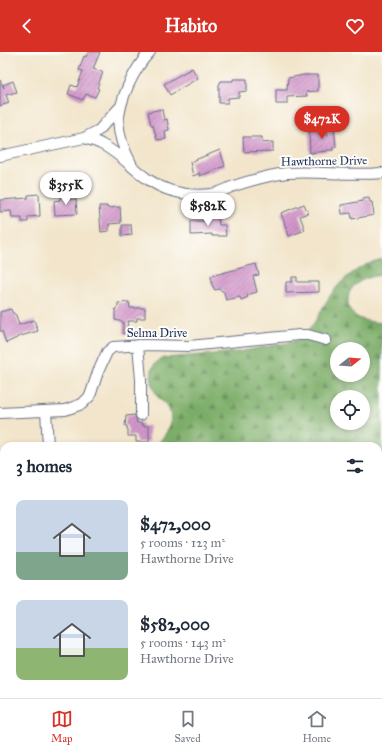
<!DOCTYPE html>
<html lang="en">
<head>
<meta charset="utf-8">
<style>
	body { margin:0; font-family:"IM FELL Great Primer",serif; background:#f6f6f7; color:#1f2937; height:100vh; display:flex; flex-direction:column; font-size:15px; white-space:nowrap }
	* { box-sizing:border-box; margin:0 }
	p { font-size:13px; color:#747a83 }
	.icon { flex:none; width:22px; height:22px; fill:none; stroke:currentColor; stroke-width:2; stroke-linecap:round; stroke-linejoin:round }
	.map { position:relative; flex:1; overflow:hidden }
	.details { position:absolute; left:0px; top:390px; width:382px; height:256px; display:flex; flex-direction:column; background:#fff; border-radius:12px 12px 0 0; box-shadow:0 2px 6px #0003 }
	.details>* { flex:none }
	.needle { width:26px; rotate:73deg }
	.fabs { position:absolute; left:330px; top:290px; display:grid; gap:8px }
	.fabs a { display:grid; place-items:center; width:40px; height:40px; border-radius:50%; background:#fff; box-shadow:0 2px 6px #0003; font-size:20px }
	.price { position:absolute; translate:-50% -34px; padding:0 9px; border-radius:14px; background:#fff; color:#222; font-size:13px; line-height:26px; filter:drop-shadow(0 1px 2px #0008) }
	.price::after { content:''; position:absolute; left:50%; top:24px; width:12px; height:9px; margin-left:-6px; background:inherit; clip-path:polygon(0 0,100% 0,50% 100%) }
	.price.active { background:#d93025; color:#fff }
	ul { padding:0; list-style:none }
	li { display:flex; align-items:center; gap:12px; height:100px; padding:0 16px }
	li span { display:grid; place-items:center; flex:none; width:112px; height:80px; border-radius:8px; color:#555 }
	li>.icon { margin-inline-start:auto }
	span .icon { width:48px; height:48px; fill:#fffc; stroke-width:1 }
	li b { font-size:17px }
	h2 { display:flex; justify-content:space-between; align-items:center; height:48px; padding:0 16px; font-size:17px }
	header { display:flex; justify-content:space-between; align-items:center; height:52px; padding:0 16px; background:#d93025; color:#fff; font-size:18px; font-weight:700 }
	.dock { display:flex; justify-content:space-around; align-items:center; height:56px; border-top:1px solid #e0e1e3; background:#fff; font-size:11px; color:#747a83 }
	.dock a { display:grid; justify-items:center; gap:2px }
	.dock .active { color:#d93025 }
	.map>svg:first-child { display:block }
	.forest { fill:url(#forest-firs); stroke:#4c6e63; fill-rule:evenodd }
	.building { fill:url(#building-hatch) }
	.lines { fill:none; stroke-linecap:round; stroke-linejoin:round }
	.minor-casing { stroke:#666f84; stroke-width:12 }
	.minor { stroke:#fff; stroke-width:10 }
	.labels { text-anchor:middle; stroke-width:4; stroke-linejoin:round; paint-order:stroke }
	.street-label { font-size:12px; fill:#1b2f5e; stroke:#fdfcf7 }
</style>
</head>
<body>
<header><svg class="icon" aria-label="back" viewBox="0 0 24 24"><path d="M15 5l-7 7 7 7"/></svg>Habito<svg class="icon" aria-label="heart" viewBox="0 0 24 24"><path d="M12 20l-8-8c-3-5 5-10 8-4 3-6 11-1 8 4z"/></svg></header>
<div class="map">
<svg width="382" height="646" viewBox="0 0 382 646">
	<defs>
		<pattern id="forest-firs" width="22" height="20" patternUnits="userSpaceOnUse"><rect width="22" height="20" fill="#7cad68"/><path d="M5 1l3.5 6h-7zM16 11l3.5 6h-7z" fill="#658d59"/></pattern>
		<pattern id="building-hatch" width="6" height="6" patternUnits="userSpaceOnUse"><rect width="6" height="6" fill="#d397cb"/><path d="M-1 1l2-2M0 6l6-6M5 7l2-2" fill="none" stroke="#aa7ca8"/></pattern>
	</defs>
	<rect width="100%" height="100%" fill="#fdfcf7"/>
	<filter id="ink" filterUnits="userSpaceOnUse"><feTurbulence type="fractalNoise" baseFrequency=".025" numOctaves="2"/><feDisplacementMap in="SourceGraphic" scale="8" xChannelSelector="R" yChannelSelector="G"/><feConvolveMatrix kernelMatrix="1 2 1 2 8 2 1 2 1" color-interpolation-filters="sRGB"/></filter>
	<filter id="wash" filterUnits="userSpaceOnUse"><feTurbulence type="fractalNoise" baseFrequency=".012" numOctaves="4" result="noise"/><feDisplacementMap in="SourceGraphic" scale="16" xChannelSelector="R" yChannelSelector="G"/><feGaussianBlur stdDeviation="0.9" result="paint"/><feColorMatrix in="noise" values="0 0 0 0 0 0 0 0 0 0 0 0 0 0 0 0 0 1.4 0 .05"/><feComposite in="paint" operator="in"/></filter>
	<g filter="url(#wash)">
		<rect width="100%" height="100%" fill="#f2e5cb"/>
		<!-- forest -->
		<path class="forest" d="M382 207V223C368 224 348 231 348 248 348 253 348 258 353 262 360 269 373 270 382 271V427L378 428V394H155C165 385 176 370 168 355 165 351 160 348 157 344 150 330 147 313 163 306L238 300 292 290C314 281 319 259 332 241 344 225 362 212 382 207ZM337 297H363V323H337ZM337 345H363V371H337Z"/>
		<g id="blocks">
			<!-- building -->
			<path class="building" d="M88 0H100L93 17 103 20 97 36 99 37 95 45 86 42 83 48 68 42 71 33 77 35 83 19 79 18 84 4 86 5Z
				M192 16 198 26 170 43 164 32Z
				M304 23H318V39L306 40 307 44 287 45V52H276V38H287L288 26Z
				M233 27H247V39L239 40V45L228 46V51H219V33L221 29H233Z
				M0 28 4 36 3 33 13 29 17 40 6 43 9 51 0 54Z
				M162 57 164 68 167 67 169 78 165 79 166 87 157 88 153 73H151L148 60Z
				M313 73H316L328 84 327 74H334L336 95H333V98H327V99L310 101 309 80H311V76Z
				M243 85H262V91L273 90V99L244 100Z
				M220 98 225 114 200 124V121L193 124 190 110Z
				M39 142 40 164 28 165V170H22V166H12L11 159 0 160V148L28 146V143Z
				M70 144 71 148 76 147 77 162 55 163 54 149 60 148V145Z
				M369 146 370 150H372L374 163 352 167 351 161 342 162 341 153 363 149 362 147Z
				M304 152 308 161 300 164 305 178 289 184 281 161Z
				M99 154H107V156L120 155 121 171 109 172V179L101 180Z
				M208 164H218L219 173H225L226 184H212V182L191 183V169H208Z
				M122 173H131L132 183 122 184Z
				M256 212 259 223 253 224 257 240 247 243 248 245 241 248 240 245 226 248 224 240 219 237 215 238 212 233 211 224Z
				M292 225H297V230H319V240L286 241V230H292Z
				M129 250 130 256H145V266H137V269H128L126 282H123V270L115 268V258L118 254V251Z
				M11 257 12 260 16 263 19 273 34 268 38 279 17 285V286L6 291 2 279H0V260Z
				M135 363 137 371H142L143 374H149V390H136V384H128V377H127V374H125L126 364Z"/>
		</g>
	</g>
	<g filter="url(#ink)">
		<use href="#blocks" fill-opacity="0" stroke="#666f84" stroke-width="1"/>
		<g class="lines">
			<defs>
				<path id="minor" d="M84 86C90 88 96 89 101 92 127 105 141 129 169 138 182 142 197 144 211 142 218 141 225 138 231 135 249 129 268 123 287 121 319 119 351 124 382 121
					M0 104 84 86 99 78 119 56
					M131 111C115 81 115 64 128 34 134 21 140 10 150 0
					M138 293 141 328V363
					M46 359 48 394
					M0 361 65 358 82 352 90 344 98 320 107 300 113 295 144 293 189 294 299 283H308L326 288
					M378 497H382
					M0 547 4 548
					M0 564 4 562
					M0 643 144 642"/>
			</defs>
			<!-- minor casing -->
			<use href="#minor" class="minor-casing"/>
			<!-- minor -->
			<use href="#minor" class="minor"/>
		</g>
	</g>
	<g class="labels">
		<!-- street labels -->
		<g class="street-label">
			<text transform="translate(324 109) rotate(-1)" y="4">Hawthorne Drive</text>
			<text x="157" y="285">Selma Drive</text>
		</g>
	</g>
</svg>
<div class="fabs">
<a><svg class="needle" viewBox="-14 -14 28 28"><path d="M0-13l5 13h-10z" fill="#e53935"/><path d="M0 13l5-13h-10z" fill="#747a83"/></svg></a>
<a><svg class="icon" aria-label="locate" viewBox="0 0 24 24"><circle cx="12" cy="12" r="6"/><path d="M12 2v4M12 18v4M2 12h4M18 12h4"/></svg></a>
</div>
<b class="price active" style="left:322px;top:88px">$472K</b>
<b class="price" style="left:66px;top:154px">$355K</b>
<b class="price" style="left:208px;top:175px">$582K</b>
<section class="details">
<h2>3 homes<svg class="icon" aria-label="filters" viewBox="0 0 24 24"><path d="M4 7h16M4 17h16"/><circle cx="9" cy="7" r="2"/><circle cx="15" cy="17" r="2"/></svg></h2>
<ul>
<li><span style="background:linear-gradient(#c9d6e8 65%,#7fa58c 0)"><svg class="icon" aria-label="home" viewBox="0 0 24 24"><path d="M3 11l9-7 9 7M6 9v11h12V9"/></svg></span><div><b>$472,000</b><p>5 rooms · 123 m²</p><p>Hawthorne Drive</p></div></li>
<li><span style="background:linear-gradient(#c9d6e8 60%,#8fb573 0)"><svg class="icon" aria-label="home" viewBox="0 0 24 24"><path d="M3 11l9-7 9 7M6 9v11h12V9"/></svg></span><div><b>$582,000</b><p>5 rooms · 143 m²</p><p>Hawthorne Drive</p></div></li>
</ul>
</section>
</div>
<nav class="dock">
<a class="active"><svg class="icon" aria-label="map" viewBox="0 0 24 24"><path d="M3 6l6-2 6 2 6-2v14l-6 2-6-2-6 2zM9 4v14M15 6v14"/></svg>Map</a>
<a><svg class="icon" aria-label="saved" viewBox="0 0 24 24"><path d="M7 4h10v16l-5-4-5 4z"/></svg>Saved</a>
<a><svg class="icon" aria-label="home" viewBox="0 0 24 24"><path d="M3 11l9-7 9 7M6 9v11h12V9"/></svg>Home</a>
</nav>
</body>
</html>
